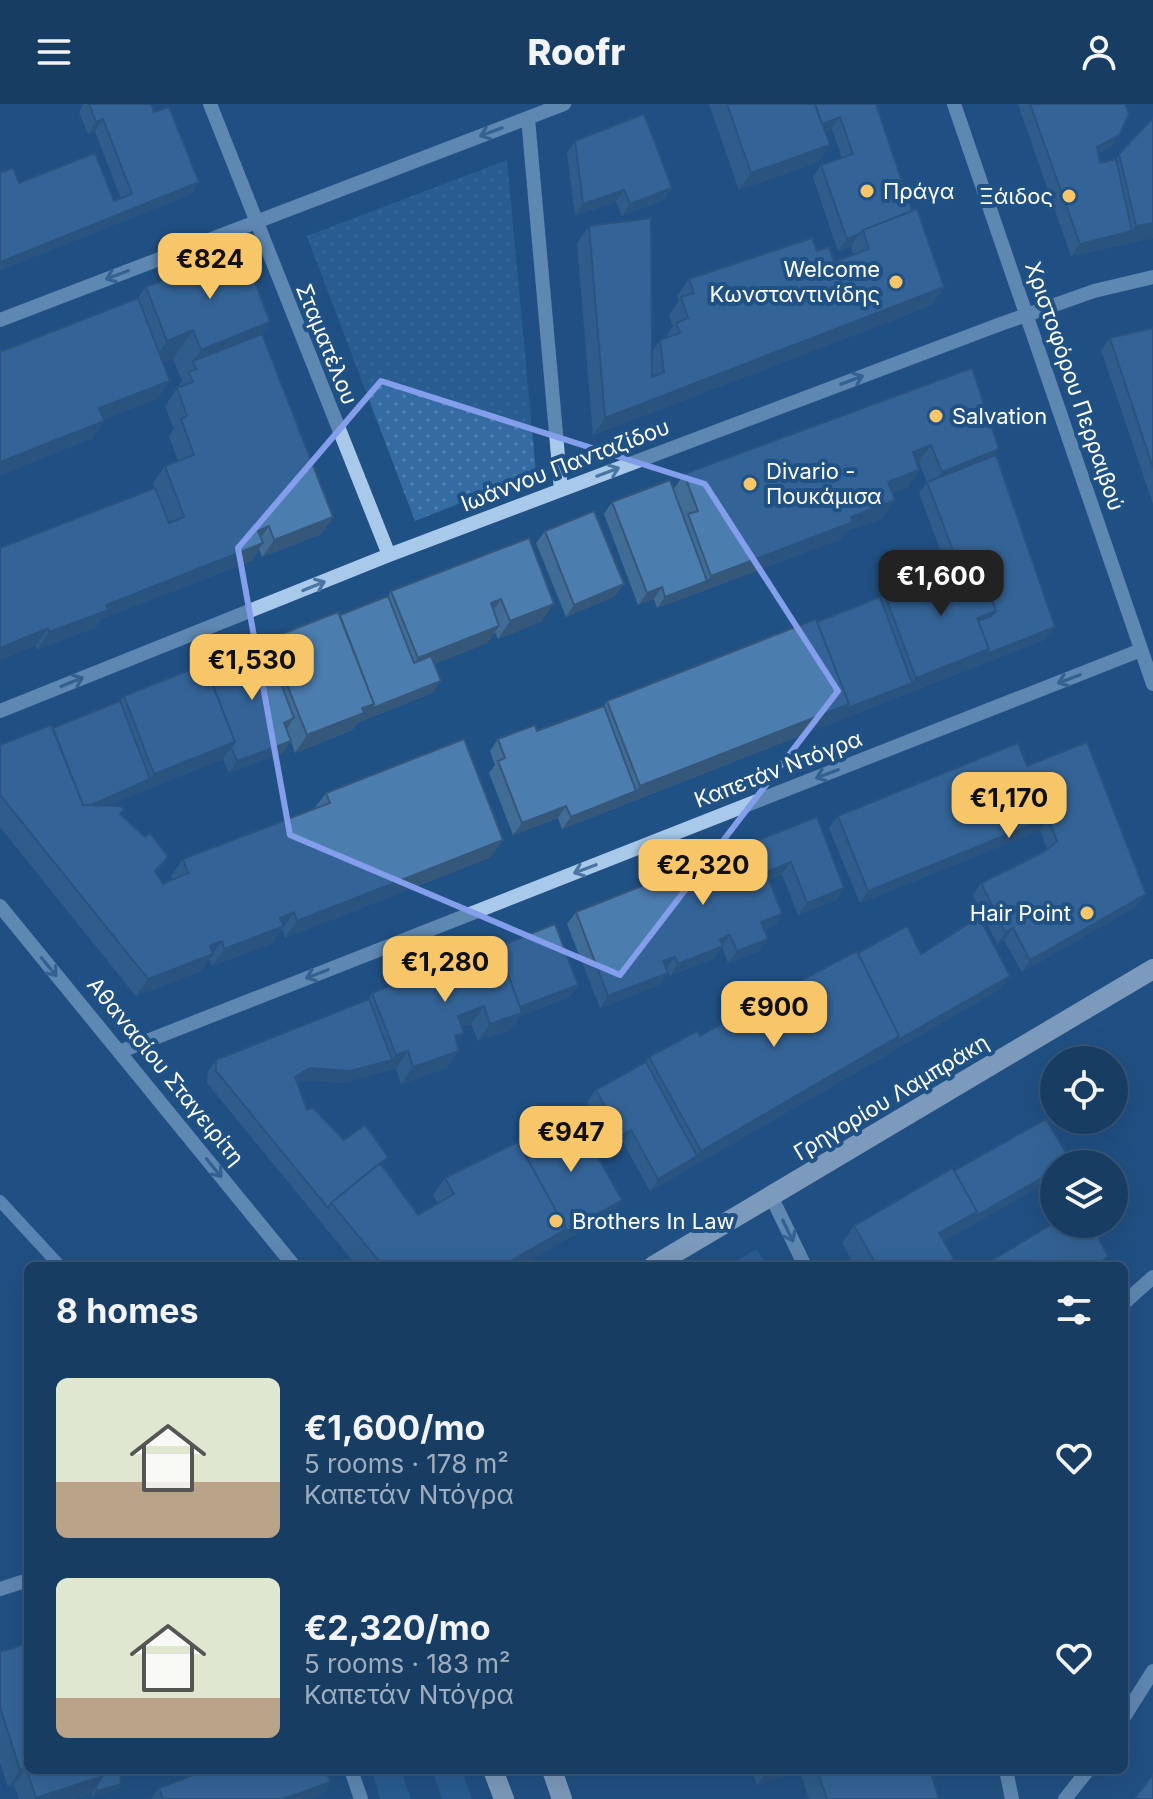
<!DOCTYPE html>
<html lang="en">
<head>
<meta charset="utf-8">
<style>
	body { margin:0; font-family:Inter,sans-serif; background:#25486c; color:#f1f3f6; height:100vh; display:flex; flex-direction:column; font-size:30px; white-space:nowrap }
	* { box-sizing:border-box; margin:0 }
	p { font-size:26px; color:#9faebe }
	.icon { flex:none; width:44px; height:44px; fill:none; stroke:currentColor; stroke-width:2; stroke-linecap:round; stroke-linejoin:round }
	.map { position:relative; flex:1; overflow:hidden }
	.drawer { position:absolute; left:24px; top:1158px; width:1104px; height:512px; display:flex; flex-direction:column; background:#183d63; border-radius:12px; box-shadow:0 8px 32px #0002,0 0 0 2px #365678 }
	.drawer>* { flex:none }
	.fabs { position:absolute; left:1040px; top:942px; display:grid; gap:16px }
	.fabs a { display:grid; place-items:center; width:88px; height:88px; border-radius:50%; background:#183d63; box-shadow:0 8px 32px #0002,0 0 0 2px #365678; font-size:40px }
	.price { position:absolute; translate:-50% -68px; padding:0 18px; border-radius:16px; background:#f7c668; color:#111; font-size:26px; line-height:52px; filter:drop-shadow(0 2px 4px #0008) }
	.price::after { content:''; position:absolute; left:50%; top:48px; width:24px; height:18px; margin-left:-12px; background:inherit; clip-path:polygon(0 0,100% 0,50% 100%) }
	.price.active { background:#222; color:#fff }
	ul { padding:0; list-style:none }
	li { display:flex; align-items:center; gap:24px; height:200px; padding:0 32px }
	li span { display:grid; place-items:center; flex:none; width:224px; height:160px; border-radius:12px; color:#555 }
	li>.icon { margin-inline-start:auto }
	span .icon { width:96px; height:96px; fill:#fffc; stroke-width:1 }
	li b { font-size:34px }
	h2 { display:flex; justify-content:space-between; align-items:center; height:96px; padding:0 32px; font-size:34px }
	header { display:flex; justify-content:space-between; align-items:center; height:104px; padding:0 32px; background:#183d63; font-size:36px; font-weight:800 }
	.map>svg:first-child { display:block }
	.green { fill:#336ba2 }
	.park { fill:url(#park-dots) }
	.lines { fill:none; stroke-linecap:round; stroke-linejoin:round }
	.stream { stroke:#9bc4eb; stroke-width:12 }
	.minor { stroke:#a8c9e9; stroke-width:14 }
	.major { stroke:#ebf3fe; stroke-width:20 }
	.wall { fill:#416c96 }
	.shaded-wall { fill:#35587a }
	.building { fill:#4c7daf; stroke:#35587a; stroke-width:2 }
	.oneway { stroke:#4975a2 }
	.marked { fill:none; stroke:#839eea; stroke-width:6; stroke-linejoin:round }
	.poi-dot { fill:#f7c668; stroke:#205184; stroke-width:3 }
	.labels { text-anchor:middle; stroke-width:8; stroke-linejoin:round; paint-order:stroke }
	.poi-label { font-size:22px; fill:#fff; stroke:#205184; text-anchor:start }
	.street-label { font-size:22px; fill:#fff; stroke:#205184 }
</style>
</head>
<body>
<header><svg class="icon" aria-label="menu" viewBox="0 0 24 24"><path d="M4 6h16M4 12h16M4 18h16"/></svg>Roofr<svg class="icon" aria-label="person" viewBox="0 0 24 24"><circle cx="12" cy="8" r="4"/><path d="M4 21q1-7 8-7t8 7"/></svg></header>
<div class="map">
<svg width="1153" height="1695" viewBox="0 0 1153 1695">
	<defs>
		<pattern id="park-dots" width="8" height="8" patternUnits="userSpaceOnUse" patternTransform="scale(2)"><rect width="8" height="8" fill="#336ba2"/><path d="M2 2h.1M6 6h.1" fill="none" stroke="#5281b0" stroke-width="1.8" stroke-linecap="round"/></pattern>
	</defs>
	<rect width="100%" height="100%" fill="#205184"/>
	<!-- green -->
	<path class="green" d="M757 1145 766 1162H726Z
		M372 1666H401L411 1695H380Z
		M432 1666H461L472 1695H442Z"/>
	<!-- park -->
	<path class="park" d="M507 56 536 369 415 417 307 132Z"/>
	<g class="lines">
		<!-- stream -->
		<path class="stream" d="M0 1097 60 1162"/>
		<!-- minor -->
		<path class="minor" d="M210 0 389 451
			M954 0 1153 580
			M528 14 561 386
			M0 216 564 0
			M0 607 389 451 998 221 1094 187 1153 173
			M0 802 294 1162
			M119 948 1141 546
			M771 1092 805 1162
			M1124 1199 1153 1173
			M0 1485 28 1476
			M1124 1613 1153 1567
			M351 1666 361 1695
			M1006 1666 1012 1695
			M1065 1695 1088 1666"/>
		<!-- major -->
		<path class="major" d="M653 1162 1153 865
			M493 1666 504 1695
			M552 1666 562 1695"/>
	</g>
	<!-- wall -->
	<path class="wall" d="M84 0H151L191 90 0 166 19 79 114 97 121 95 95 27 88 30 79 8Z
		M709 0H876L932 201 593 331 577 139 589 122 652 248 660 236 665 234 673 223 669 211 679 197 677 192 689 175 817 147 834 158 853 151 851 142 838 147 813 73 821 61 842 54 832 25 825 28 818 58 739 86Z
		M1018 0H1125L1111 43 1098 50 1100 59 1116 55 1153 14V134L1071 152Z
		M575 37 672 84 663 96 622 112 616 98 575 111 567 49Z
		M146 183 270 218 262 230 333 413 321 430 262 453 259 445 251 457 101 515 96 523 37 546 36 541 0 556 154 384 153 379 165 362 178 357 169 332 174 325 165 302 182 277 173 255 163 259 158 294 104 315 92 334 0 371V248L138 194Z
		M1153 224V400L1101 246 1110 234Z
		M972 264 1046 535 562 725 558 714 513 731 489 669 495 661 490 647 498 635 537 627 604 602 607 597 817 518 880 493 884 488 947 464 919 389 927 378 919 358 917 359 919 366 907 383 892 388 883 414 846 427 841 435 657 504 654 495 638 501 604 410 612 398 673 386 684 370Z
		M545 427 615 492 566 513 536 439Z
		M529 434 542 517 498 535 495 528 487 539 434 560 432 589 357 619 352 626 295 649 291 637 282 649 229 669 223 655 142 687 109 701 168 753 156 769 163 780 172 776 171 772 183 755 314 705 326 689 491 753 285 834 282 825 272 839 212 862 209 855 201 867 136 892 0 723V641L53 624 120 597 124 592 206 564 266 540 269 535 340 511 388 492 391 487Z
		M1027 662 1137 802 1022 868 1004 836 997 840 973 791 981 779 1047 745 1040 726 860 799 829 724 838 712Z
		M817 713 844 784 836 796 798 811 782 770 769 776 782 810 774 822 764 825 759 847 728 859 722 843 714 854 670 872 666 865 668 869 659 881 600 904 567 820 576 808Z
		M498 843 578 881 569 893 520 912 510 926 478 937 471 920 462 923 447 964 401 980 396 964 342 979 301 976 297 978 307 1006 344 1036 382 1062 418 1111 438 1099 433 1091 445 1074 521 1043 622 1096 614 1108 520 1162H357L207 979 208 968 216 956 369 895 372 889Z
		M858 849 921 850 1002 884 650 1087 623 1038 612 1044 587 998 596 986 646 958 649 953 700 932 718 922 727 914 729 910 741 893H770Z
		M1054 1060V1074L944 1137 949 1162H855L842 1139 854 1122 954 1067Z
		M0 1548 28 1666 121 1680 117 1686 92 1693V1688L91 1690 74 1695H19L14 1681 8 1683 0 1658Z
		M752 1666H930L939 1695H809L800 1667 757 1681Z
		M331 1678 322 1690 308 1695H151L159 1684Z"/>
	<!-- shaded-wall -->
	<path class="shaded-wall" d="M840 13 832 25 809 33 817 21Z
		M103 15 95 27 88 30 96 18Z
		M1119 31 1111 43 1089 55 1097 43Z
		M830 41 818 58 739 86 751 69Z
		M199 78 191 90 0 166V158Z
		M672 84 663 96 622 112 630 100Z
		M624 86 616 98 575 111 583 100Z
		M1153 119V134L1071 152 1080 140 1132 127 1136 122Z
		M859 130 851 142 838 147 847 135Z
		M944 183 932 201 593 331 605 314Z
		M270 218 250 247 196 265 193 257 201 246Z
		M193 226 173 255 147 266 167 237Z
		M170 277 158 294 87 322 99 304Z
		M104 317 92 334 0 371V358Z
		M931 341 919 358 901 365 913 348Z
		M999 345 987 363 930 385 942 368Z
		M919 366 907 383 876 395 888 378Z
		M895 396 883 414 846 427 841 435 657 504 665 493 707 477 711 472 851 413Z
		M333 413 321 430 262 453 274 436Z
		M269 422 257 439 258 427Z
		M263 439 251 457 101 515 96 523 37 546 49 528 106 501Z
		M624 480 615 492 566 513 574 501Z
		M662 483 654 495 638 501 647 489Z
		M501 495 489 513 491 499Z
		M554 500 542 517 498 535 510 517Z
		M996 507 984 524 976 527 977 514Z
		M499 522 487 539 406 571 418 554Z
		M1055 523 1046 535 977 562 986 550Z
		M48 524 36 541 0 556V544Z
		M989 545 977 562 562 725 571 713 636 687 640 682 849 600 912 579 916 574Z
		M441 577 432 589 362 617 370 605Z
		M374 600 362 617 357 619 352 626 295 649 307 631 362 604Z
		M294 614 286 626 284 619Z
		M291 637 282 649 229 669 237 657Z
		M235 638 223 655 142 687 71 718 80 706 150 675 154 670Z
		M566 702 558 714 513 731 522 719Z
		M1048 714 1040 726 860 799 868 787Z
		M503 736 491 753 285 834 297 817Z
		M791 758 782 770 757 780 766 768Z
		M844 784 836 796 798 811 807 799Z
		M1146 790 1137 802 1022 868 1030 856Z
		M294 808 272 839 212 862 224 845 280 814Z
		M782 810 774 822 753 830 761 818Z
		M1013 824 1004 836 997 840 1005 828Z
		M730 831 714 854 670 872 678 860 720 835Z
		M768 835 759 847 728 859 737 847Z
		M222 837 201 867 136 892 148 875 210 842Z
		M675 853 667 864 655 869 663 857Z
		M668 869 659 881 600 904 608 892Z
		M1010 872 1002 884 650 1087 658 1075 697 1052 701 1047 899 932Z
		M578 881 569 893 520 912 510 926 478 937 490 920 516 905Z
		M484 902 471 920 446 929 458 912Z
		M464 929 452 946 455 932Z
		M408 947 396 964 384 968 342 979 301 976 287 985 295 973 310 964 392 956 396 951Z
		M459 947 447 964 401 980 413 963Z
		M631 1026 623 1038 612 1044 621 1032Z
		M1054 1067V1074L927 1147 939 1129Z
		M622 1096 614 1108 520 1162H502L566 1125Z
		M26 1664 14 1681 8 1683 20 1666Z
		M768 1666H801L757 1681Z
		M103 1672 91 1690 74 1695H35Z
		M331 1678 322 1690 308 1695H283Z
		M121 1680 117 1686 92 1693 97 1687Z"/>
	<!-- building -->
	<path class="building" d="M89 0H151L154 8 169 3 199 78 0 158V69L13 64 19 79 95 49 114 97 132 90 103 15 96 18Z
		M727 0H815L830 41 751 69Z
		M815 0H876L912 107 863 126 859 130 847 135 821 61 853 50 840 13 822 20Z
		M1030 0H1125L1129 10 1119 31 1097 43 1100 59 1116 55 1132 127 1080 140Z
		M644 10 672 84 630 100 624 86 583 100 575 37Z
		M1153 14V119L1136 122 1119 50Z
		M917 105 944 183 605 314 589 122 651 114 652 273 664 268 660 236 680 229 676 219 688 214 681 193 694 189 689 175 812 134 817 147 829 143 834 158 869 145 863 126Z
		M242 145 270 218 201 246 193 226 167 237 146 183Z
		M138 194 170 277 99 304 104 317 0 358V248Z
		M1153 224V364L1110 234Z
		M262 230 333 413 274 436 269 422 258 427 263 439 106 501 108 506 49 528 48 524 0 544V444L155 384 169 419 184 413 165 362 194 351 181 315 187 312 177 284 193 278 189 268 196 265 193 257Z
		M972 264 999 345 942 368 931 341 913 348 919 366 888 378 895 396 851 413 853 418 711 472 688 410 698 407 684 370Z
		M996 351 1055 523 986 550 989 545 978 517 992 512 996 507 983 473 970 477 963 458 958 460 927 378Z
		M670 376 707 477 665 493 662 483 647 489 612 398Z
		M594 407 624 480 574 501 545 427Z
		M529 434 554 500 510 517 501 495 491 499 499 522 418 554 391 487Z
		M963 458 970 477 983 473 996 507 977 514 989 545 916 574 884 488Z
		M388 492 414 559 431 552 441 577 370 605 374 600 340 511Z
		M880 493 912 579 845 605 849 600 817 518Z
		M338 508 374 600 362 604 364 609 307 631 269 535Z
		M816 515 849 600 640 682 607 597Z
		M266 540 294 614 284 619 291 637 237 657 231 643 235 638 206 564Z
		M205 560 235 638 154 670 124 592Z
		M120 597 150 675 91 701H83L53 624Z
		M604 602 636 687 571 713 566 702 522 719 498 657 505 654 498 635 535 621 537 627Z
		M51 621 83 701 119 702 124 705 120 710 145 733 150 729 168 753 155 767 163 780 188 769 183 755 330 699 326 689 464 635 503 736 297 817 294 808 280 814 284 822 224 845 222 837 214 840 210 842 213 850 148 875 0 691V641Z
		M1087 638 1146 790 1030 856 1013 824 1005 828 981 779 1044 748 1057 737 1048 714 868 787 838 712 1018 639 1027 662Z
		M817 713 844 784 807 799 791 758 766 768 782 810 761 818 768 835 737 847 730 831 720 835 723 842 678 860 675 853 663 857 668 869 608 892 576 808Z
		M979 813 1010 872 896 937 899 932 858 849 907 822 921 850Z
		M555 820 578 881 520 903 498 843Z
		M497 839 522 909 490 920 484 902 458 912 464 929 455 932 459 947 413 963 408 947 396 951 372 889Z
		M857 847 899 932 701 1047 649 953 697 927 700 932 718 922 737 906 741 893 764 881 770 893Z
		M369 895 392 956 350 967 310 964 295 973 307 1006 312 1003 344 1036 365 1021 388 1053 380 1060V1059L331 1099 328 1104 216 967V956Z
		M646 958 697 1052 658 1075 631 1026 621 1032 596 986Z
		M575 1012 622 1096 562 1130 566 1125 521 1043Z
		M1046 1015 1071 1057 1066 1060H1054V1067L974 1113 977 1108 954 1067Z
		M518 1038 566 1125 502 1162H383L331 1099 380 1059 418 1111 454 1090 445 1074Z
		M953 1064 977 1108 939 1129 954 1155 942 1162H877L854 1122Z
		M1054 1119 1091 1120 1108 1152 1097 1162H982Z
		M28 1539V1666H101L103 1672 36 1694 26 1664 20 1666 0 1603V1548Z
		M101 1666H120L121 1680 97 1687 96 1682 103 1672Z
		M207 1666H326L331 1678 283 1695H163L159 1684Z
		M817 1666H930L939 1695H827Z
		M1153 1670V1695H1134L1152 1672Z"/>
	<!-- one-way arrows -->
	<defs><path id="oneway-shaft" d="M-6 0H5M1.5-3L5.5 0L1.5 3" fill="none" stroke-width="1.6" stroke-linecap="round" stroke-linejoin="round" transform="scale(2)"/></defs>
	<g class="oneway">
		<use href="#oneway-shaft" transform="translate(491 28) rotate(159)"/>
		<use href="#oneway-shaft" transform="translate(117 171) rotate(159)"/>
		<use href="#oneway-shaft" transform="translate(852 276) rotate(-21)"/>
		<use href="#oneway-shaft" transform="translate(608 368) rotate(-21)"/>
		<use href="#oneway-shaft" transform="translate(314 482) rotate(-22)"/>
		<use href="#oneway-shaft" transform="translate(1069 575) rotate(159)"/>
		<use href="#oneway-shaft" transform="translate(72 578) rotate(-22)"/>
		<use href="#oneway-shaft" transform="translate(827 670) rotate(159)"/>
		<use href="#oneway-shaft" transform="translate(585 765) rotate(159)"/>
		<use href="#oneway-shaft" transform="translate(49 863) rotate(51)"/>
		<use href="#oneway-shaft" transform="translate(317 870) rotate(159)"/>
		<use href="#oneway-shaft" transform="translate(214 1064) rotate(51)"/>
		<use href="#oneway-shaft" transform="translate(788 1127) rotate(64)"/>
	</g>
	<!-- marked area -->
	<path d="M0 0H1153V1695H0ZM381 277 705 380 838 587 620 871 290 731 238 444Z" fill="#205184" fill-opacity=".55" fill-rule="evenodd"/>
	<path class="marked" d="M381 277 705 380 838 587 620 871 290 731 238 444Z"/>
	<!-- markers -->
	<g class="poi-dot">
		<circle cx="867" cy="87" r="8"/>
		<circle cx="1069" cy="92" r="8"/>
		<circle cx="896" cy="178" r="8"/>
		<circle cx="936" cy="312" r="8"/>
		<circle cx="750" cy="380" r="8"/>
		<circle cx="1087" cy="809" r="8"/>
		<circle cx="556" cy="1117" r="8"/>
	</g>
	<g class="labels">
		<!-- poi labels -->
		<g class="poi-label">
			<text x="883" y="95">Πράγα</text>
			<text x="1053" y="100" text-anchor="end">Ξάιδος</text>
			<text x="880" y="173" text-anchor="end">Welcome<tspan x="880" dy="25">Κωνσταντινίδης</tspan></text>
			<text x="952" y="320">Salvation</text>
			<text x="766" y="375">Divario -<tspan x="766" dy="25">Πουκάμισα</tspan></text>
			<text x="1071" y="817" text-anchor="end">Hair Point</text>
			<text x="572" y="1125">Brothers In Law</text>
		</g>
		<!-- street labels -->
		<g class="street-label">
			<text transform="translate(327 240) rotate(68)" y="8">Σταματέλου</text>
			<text transform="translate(1075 282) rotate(71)" y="8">Χριστοφόρου Περραιβού</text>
			<text transform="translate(565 361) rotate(-21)" y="8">Ιωάννου Πανταζίδου</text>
			<text transform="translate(778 665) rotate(-21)" y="8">Καπετάν Ντόγρα</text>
			<text transform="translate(166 967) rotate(51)" y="8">Αθανασίου Σταγειρίτη</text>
			<text transform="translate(891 993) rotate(-31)" y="8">Γρηγορίου Λαμπράκη</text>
		</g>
	</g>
</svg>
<div class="fabs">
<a><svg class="icon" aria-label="locate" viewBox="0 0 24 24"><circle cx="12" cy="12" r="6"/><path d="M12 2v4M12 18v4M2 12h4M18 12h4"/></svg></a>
<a><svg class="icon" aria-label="layers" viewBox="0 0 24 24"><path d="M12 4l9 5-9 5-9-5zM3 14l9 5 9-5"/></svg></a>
</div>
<b class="price" style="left:210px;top:197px">€824</b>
<b class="price active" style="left:941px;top:514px">€1,600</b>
<b class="price" style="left:252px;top:598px">€1,530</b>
<b class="price" style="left:1009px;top:736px">€1,170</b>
<b class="price" style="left:703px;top:803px">€2,320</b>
<b class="price" style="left:445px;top:900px">€1,280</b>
<b class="price" style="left:774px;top:945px">€900</b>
<b class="price" style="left:571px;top:1070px">€947</b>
<section class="drawer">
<h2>8 homes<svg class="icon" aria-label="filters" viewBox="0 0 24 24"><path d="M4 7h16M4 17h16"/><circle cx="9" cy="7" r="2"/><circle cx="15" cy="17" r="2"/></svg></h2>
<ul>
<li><span style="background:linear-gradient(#dfe7d0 65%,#b9a48a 0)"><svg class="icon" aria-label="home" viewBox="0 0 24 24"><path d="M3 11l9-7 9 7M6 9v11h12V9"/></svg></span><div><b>€1,600/mo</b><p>5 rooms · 178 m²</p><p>Καπετάν Ντόγρα</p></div><svg class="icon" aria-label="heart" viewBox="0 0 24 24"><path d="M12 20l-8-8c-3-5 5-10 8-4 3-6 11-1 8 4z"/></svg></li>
<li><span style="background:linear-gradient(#dfe7d0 75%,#b9a48a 0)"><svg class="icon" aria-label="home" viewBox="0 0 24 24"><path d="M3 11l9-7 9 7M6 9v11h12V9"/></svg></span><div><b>€2,320/mo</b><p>5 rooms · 183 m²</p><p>Καπετάν Ντόγρα</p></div><svg class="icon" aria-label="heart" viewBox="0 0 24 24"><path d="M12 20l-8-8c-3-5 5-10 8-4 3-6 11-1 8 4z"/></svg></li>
</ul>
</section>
</div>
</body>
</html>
